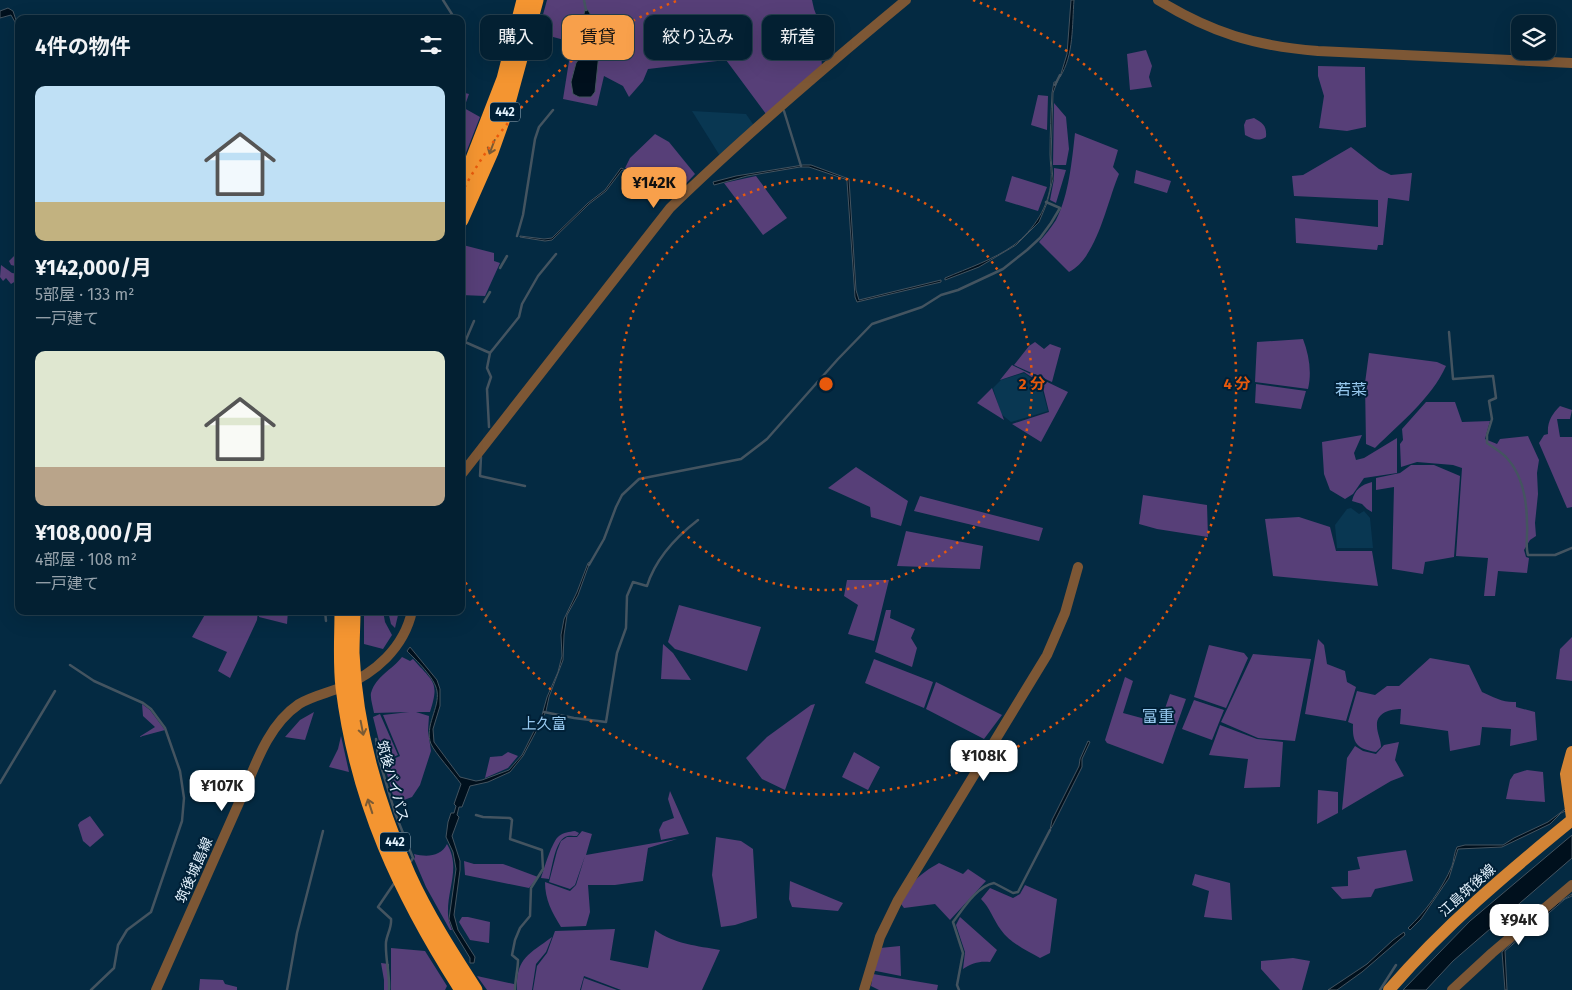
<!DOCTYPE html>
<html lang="ja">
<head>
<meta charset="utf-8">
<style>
	body { margin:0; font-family:"Fira Sans","Noto Sans JP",sans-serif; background:#112d3e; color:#f1f3f6; height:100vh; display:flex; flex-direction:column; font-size:19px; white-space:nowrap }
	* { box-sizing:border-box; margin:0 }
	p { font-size:16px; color:#97a3ac }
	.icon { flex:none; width:28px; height:28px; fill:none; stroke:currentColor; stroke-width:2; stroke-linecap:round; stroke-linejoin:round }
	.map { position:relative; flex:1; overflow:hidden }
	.drawer { position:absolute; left:15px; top:15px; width:450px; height:600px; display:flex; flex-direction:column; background:#032032; border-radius:10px; box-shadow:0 5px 20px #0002,0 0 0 1px #243e4d }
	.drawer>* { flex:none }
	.banner { position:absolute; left:480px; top:15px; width:475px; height:45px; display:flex; gap:10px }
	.fabs { position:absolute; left:1511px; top:15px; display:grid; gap:10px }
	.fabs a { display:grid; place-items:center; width:45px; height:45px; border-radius:10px; background:#032032; box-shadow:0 5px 20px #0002,0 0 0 1px #243e4d; font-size:25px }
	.price { position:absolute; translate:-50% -42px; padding:0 11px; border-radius:10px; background:#fff; color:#222; font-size:16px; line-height:32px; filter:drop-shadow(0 1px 2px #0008) }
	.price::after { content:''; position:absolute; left:50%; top:30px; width:15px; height:11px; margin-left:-8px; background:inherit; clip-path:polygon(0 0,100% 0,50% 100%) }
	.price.current { background:#f8a04b; color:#111 }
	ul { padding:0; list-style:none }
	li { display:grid; align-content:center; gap:10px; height:265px; padding:0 20px }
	li span { display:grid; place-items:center; height:155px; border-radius:10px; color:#555 }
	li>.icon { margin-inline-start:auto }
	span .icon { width:90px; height:90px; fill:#fffc; stroke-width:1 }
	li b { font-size:21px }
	h2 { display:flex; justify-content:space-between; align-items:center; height:60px; padding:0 20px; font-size:21px }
	.chip { padding:0 18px; border-radius:10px; background:#032032; box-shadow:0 5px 20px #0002,0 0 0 1px #243e4d; font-size:18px; line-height:45px }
	.chip.current { background:#f8a04b; color:#111 }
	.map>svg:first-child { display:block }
	.built { fill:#093752 }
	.green { fill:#573f78 }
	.water { fill:#00101d; stroke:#445460 }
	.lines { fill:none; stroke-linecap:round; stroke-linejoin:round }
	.stream { stroke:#445460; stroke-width:2.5 }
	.minor { stroke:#7d5735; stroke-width:10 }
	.major { stroke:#d38435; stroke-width:12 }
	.highway { stroke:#f49531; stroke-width:15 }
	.oneway { stroke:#7a5a34 }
	.ring { fill:none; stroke:#e8590c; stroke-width:2.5; stroke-dasharray:2.5 5 }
	.labels { text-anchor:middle; stroke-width:4; stroke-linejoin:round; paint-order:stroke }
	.shield { fill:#002037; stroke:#a0b4c2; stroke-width:1 }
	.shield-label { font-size:12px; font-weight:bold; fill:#e4f3fe }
	.street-label { font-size:14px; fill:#e4f3fe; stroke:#002037 }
	.neighbourhood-label { font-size:15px; fill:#97c9ef; stroke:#002037 }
	.quarter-label { font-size:16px; fill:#97c9ef; stroke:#002037 }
	.centre { fill:#e8590c; stroke:#002037; stroke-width:2.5 }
	.ring-label { font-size:15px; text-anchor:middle; font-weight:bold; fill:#e8590c; stroke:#002037; stroke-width:4; stroke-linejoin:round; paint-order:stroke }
</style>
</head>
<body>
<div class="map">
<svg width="1572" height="990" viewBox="0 0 1572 990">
	<rect width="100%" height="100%" fill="#042a42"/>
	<!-- built -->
	<path class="built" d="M692 111 746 114 755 127 720 156Z
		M1024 373 1041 385 1048 411 1011 422 1001 414 993 388 1001 380Z
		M1351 508 1359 514 1364 511 1370 518 1373 548H1337L1335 525 1347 509Z"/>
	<!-- green -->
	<path class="green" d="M547 0H812L814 9 819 22 822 67 766 114 726 60 648 69 643 81 629 97 623 86 604 76 597 106 563 99 572 42 538 33Z
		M1146 50 1152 66 1149 77 1152 87 1130 90 1127 54Z
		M1318 66 1365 67 1366 127 1347 131 1319 128 1324 96 1318 76Z
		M461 92 469 94 464 108 480 117 462 163Z
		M1038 95 1048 96 1047 130 1031 125Z
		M1054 103 1066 117 1069 149 1066 165H1053Z
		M1254 118C1263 123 1267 126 1266 137 1258 142 1253 139 1245 135L1244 125 1246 120Z
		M1075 133 1118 150 1113 167 1119 174C1107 202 1097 258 1069 272L1039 242C1045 235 1051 228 1056 220 1069 195 1072 160 1075 133Z
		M655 134 669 142 695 174 674 196H669L644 178 625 168 630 158Z
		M1351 147 1379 169 1391 175 1412 173 1409 201 1388 198 1383 245H1378L1377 250 1296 243 1295 218 1378 227V200L1294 196 1292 176 1303 175Z
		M1054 168 1066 170 1056 203 1050 200 1054 179Z
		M1136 170 1171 181 1167 193 1134 183Z
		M756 176 787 218 763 235 724 183Z
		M1012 176 1047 187 1038 211 1005 201Z
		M463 245 494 253V261L500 263 485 296 461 295V249Z
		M19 251V267L11 265 9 261Z
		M1 265 12 273 19 274V279L11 284 6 278 3 281 0 277Z
		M1303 339C1309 355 1312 372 1308 389L1255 382 1257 342Z
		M1035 342 1044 349 1050 344 1061 348 1052 382 1014 365 1029 346Z
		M1369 353 1437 362 1446 366C1431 399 1400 423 1375 448L1366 444 1365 383Z
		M1012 365 1068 392 1041 442 1012 424 1049 412 1042 384 1024 372 1000 380Z
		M1256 384 1306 391 1301 409 1255 403Z
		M992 388 1004 420 977 403Z
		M1426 402H1455L1462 422 1490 421 1485 439 1497 444 1500 439 1528 436 1539 460 1537 473 1538 494 1535 523 1536 536 1530 540 1524 550 1526 557 1529 558 1527 573 1498 571 1495 596H1484L1488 558 1456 556 1462 468 1453 465 1417 462 1401 467 1400 444 1403 440 1402 429Z
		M1560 406 1572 410 1570 419H1557L1560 437H1572V507L1567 508 1539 443 1544 435 1548 434C1547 422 1552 414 1560 406Z
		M1362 435 1354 453 1356 460 1364 458 1397 438V473L1364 478 1353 494 1345 499 1330 490 1324 474 1322 442Z
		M1411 465H1434L1460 476 1454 557 1425 562 1423 574 1392 569 1394 487 1376 490V478L1400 473Z
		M856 467 908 501 901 526 871 517 870 507 828 488Z
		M1372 482V512L1367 509 1362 504 1352 501C1355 489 1361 485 1372 482Z
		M1143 495 1207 505 1208 537 1157 529 1139 524Z
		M920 496 1043 528 1039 541 914 511Z
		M1299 517 1330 527 1336 551H1372L1378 586 1273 576 1265 519Z
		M906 531 983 546 980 569 897 566Z
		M847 580H889L874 641 848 634 858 605 844 596Z
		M679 605 761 627 747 671 675 649 668 642Z
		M886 610H891L890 618 915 629 911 638 917 648 912 667 875 652Z
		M207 611H258L257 620 230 678 218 671 227 652 192 637Z
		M260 611H288L287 624 259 617Z
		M364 611H383L385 622 392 635 383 649 364 644Z
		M388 611H399L395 628 391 624Z
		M1572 637V681L1556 679 1560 649Z
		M1318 639 1324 645 1327 664 1345 671 1347 682 1356 687 1346 721 1305 714Z
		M663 644 673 653 691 680 661 679Z
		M1209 645 1244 653 1248 658 1226 708 1194 697Z
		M1253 654 1311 659 1295 741 1258 738 1221 722Z
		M402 657 410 661 413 659C433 682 440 681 430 712H416L429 716 428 731 431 751 420 785 412 797 404 800 394 799 384 763 400 756 383 715 409 712 374 713C373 707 370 698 371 693 376 676 392 670 402 657Z
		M1430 658 1469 665 1482 692C1493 697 1504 703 1516 702V707L1535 712 1537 740 1510 746 1511 729 1482 727 1480 745 1450 751 1448 731 1400 724 1401 709C1390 709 1376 713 1377 726 1377 733 1381 740 1381 747L1376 752C1357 749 1352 743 1353 724L1348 722 1357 691 1375 695 1387 686H1399Z
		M874 659 933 682 924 708 865 683Z
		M1125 677 1133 681 1123 713 1160 723 1170 694 1186 699 1163 764 1107 743 1105 740Z
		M936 682 1002 715 984 739 926 709Z
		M1194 700 1224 710 1212 740 1182 729Z
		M142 704 150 710 165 730 139 737 155 727 143 716Z
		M815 704 785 790 762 779 746 758 767 737 811 705Z
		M314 712 305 740 285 737 300 720Z
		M380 714 398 755 384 761 373 717Z
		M1220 725 1257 739 1283 742 1280 787 1244 788 1248 759 1209 755Z
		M341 736 349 772 329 767 338 749Z
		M1399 742 1395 760 1404 776 1391 781 1342 810 1347 758 1355 746 1363 751 1376 754 1384 745Z
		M508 752 518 756 508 768 485 778 490 757 502 756Z
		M854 752 880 767 868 790 842 777Z
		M1527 770 1543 772 1545 802 1506 799 1510 780 1514 774Z
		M1318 790 1338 792V813L1317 824Z
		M670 791 689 834 661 840 659 830 663 822 674 818 668 799Z
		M90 816 104 835 90 847 83 841 78 825 80 822Z
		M575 831 579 833 577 836C573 836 568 835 565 837 555 842 552 868 549 879L541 878C544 869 552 841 559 836 564 832 569 832 575 831Z
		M582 831 592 834 586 855 677 839 648 848 643 881 615 885H588L590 912 586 926 561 927C552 912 545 900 545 882L570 891 576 885 585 856 575 885 570 889 549 882 557 851 561 841 567 837H577Z
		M716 837 741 841 753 849 757 918 735 925 721 927 712 875Z
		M447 844C461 867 447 889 448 914 448 919 450 925 452 930H450L426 887 414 859 415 857 414 854C426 857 441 857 447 844Z
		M1406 850 1413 881 1375 889 1371 897 1342 899 1331 887 1348 886V871L1360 869 1357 857Z
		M464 861 474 864H503L538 877 529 888 465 875Z
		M939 863 963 874 968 869 986 881 950 920 935 904 904 908 901 904C911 882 918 875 939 863Z
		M1195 874 1230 883 1232 920 1204 917 1209 891 1192 885Z
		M790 881 843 903 838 911 792 907 789 899Z
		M1025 885 1057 899 1050 953 1040 958C1027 951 1009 942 1001 930 993 919 990 908 981 899L990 888 1013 898 1020 894Z
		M462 917H468L490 922 489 943 470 940 459 922Z
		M960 917 997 950 990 962C979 961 972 963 963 969L965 952 956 925Z
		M615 929 610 960 648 968 655 930C674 944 698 946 720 950L702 990H621L584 976 580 990H533L537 966 547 953 555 931Z
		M552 937 546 952 536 964 532 990H517C516 958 528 955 552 937Z
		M900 946 901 976 871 970 880 948Z
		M391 948 425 951 447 986 445 990H391Z
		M1293 958 1310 961 1302 990H1280L1261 969V961Z
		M381 963 389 964V990H384V980Z
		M873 974 938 985 937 990H879L871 986Z
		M477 976 514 984V990H487Z
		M584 978 617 990H581Z
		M200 979 223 980 225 984 237 987V990H199Z"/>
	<!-- water -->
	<path class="water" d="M1071 0H1074C1072 25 1074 55 1060 77L1067 54Z
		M8 8 13 11 19 29 11 15 0 18V11Z
		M585 10H588L601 34 595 92 591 97H579L573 94 571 82 576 63 582 55 585 47 579 33Z
		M1054 82H1057L1053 93 1051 158 1053 179 1047 203 1039 222 1016 245 979 267 945 280V278C968 268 993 260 1014 245 1034 230 1049 206 1051 181 1052 172 1050 163 1050 154 1050 134 1051 113 1052 93Z
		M803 165H811L849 179 856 290 859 300 941 280V282L857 302 855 297 847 181 845 179 809 167H800L747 176 714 185 713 182 736 176Z
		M621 168 641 177 669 197H672L668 199 639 178 622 170 606 191 589 204 552 240 545 241 520 237V236L544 239 552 238 588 203 605 190Z
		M590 562 578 595 567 615 564 635 563 660 549 697 546 711 539 726 523 756 510 772 488 782 470 786 462 807H459L457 815 459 817 452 836 460 861V870L454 915 458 930 475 957 474 963H470V958L453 930 449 919 456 869 453 852 446 837 448 822 451 813H454L456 806 454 804 461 784C454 774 435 753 431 744 424 726 440 708 437 691 435 678 416 660 407 651L410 647 437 680 440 689V706L433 729 434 742 460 777 476 781 482 780 509 770 522 755 542 715 547 697 558 672 562 656 561 635 564 619 577 592 588 563Z
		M1088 741 1090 742 1082 759V767L1053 825 1050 830 1052 820 1079 766 1080 759Z
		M1572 804V808L1561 813 1550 824 1502 847 1458 849 1449 878 1421 919 1410 930 1408 928C1426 911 1442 889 1452 866 1454 860 1454 853 1457 847L1465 845H1503L1514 838 1548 822Z
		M1572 835V858L1453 961 1426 990H1403L1470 921Z
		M1572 894V896L1565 899 1505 951 1507 990H1505L1502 952 1558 903Z
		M1404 932 1405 935 1362 972 1337 990H1328L1367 964 1393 940Z"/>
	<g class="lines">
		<!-- stream -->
		<path class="stream" d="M443 0 455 19
			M584 0 586 10
			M461 38V39
			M1055 85 1060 75
			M784 111 801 166
			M517 236 523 215 535 139 539 127 553 110
			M500 268 507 256
			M484 302 490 292
			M474 321 465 342 490 353
			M1449 332 1453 379 1493 376 1496 398 1489 401 1492 419 1487 435V443C1493 447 1501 452 1506 457 1523 475 1527 500 1527 524 1528 534 1525 545 1528 555H1555L1572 548
			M489 427 487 389 491 377 487 368 490 353 519 317 522 304 538 276 556 254
			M481 457 480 476 525 486
			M589 565 604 539 616 507 622 495 639 479 741 459 767 439 838 359 872 324 922 307 941 295 958 290 1003 269 1027 250 1040 238 1051 223 1060 208 1046 202
			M325 611 326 621
			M70 665 94 681 143 703 151 709 165 728 180 771 184 798 182 821 151 912 127 930 118 945 114 968 91 990
			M544 712 574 718 606 722 617 653 626 628 627 596 633 582 647 586C655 560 676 537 698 520
			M376 739 378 756 395 813 413 858 411 861
			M0 783 55 691
			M476 815 483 817 510 818 512 820 510 839 542 850 543 869 531 888 530 916 520 928 515 940 512 955 518 960C518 969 515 980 515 990
			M287 990 297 933 323 831
			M389 990C390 974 385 958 386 942 387 934 392 927 391 919L378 907 395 882
			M959 990 957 985 963 953 953 922C963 909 977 886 994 883L1013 893 1018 892 1050 830
			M1380 990 1396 965"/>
		<!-- minor -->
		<path class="minor" d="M1158 0C1212 33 1255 46 1318 51L1572 63
			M461 475 670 208C745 135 825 67 906 0
			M156 990 246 787C258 757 271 723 299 704 312 696 328 693 342 687 375 673 404 648 412 611
			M864 990 880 937 898 900 1047 655 1065 613 1078 567
			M1452 990 1492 953 1572 885"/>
		<!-- major -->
		<path class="major" d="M1572 752 1566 774 1572 818
			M1389 990C1444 926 1507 873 1572 820"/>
		<!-- highway -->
		<path class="highway" d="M461 190 504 79 524 0
			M461 220 491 152 506 110 536 0
			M342 611C342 636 340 662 343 687 357 801 401 895 462 990
			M353 611C353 625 352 639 352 653 355 729 378 806 408 874 426 914 451 953 475 990"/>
	</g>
	<!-- one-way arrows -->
	<defs><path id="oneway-shaft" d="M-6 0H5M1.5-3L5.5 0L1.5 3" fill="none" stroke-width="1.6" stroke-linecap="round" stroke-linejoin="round" transform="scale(1.25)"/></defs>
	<g class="oneway">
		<use href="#oneway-shaft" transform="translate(492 147) rotate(111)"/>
		<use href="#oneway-shaft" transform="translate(362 728) rotate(79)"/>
		<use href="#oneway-shaft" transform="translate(370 806) rotate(-108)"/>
	</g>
	<!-- distance rings -->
	<g class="ring">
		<circle cx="826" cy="384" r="206"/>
		<path d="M461 194A411 411 0 0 1 679 0M973 0A411 411 0 1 1 461 574"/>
	</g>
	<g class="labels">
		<!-- shield labels -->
		<g class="shield">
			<rect x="490" y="102.5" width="30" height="19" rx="4"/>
			<rect x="380" y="832.5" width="30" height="19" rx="4"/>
		</g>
		<g class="shield-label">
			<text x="505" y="116">442</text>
			<text x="395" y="846">442</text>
		</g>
		<!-- street labels -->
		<g class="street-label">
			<text transform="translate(393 781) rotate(74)" y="5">筑後バイパス</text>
			<text transform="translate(194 870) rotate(-66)" y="5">筑後城島線</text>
			<text transform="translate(1467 890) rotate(-42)" y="5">江島筑後線</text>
		</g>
		<!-- neighbourhood labels -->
		<g class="neighbourhood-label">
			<text x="544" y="729">上久富</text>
		</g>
		<!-- quarter labels -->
		<g class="quarter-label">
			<text x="1351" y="395">若菜</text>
			<text x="1158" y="722">富重</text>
		</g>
	</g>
	<circle cx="826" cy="384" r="8" class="centre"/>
	<g class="ring-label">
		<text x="1032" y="389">2 分</text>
		<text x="1237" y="389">4 分</text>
	</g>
</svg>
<div class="fabs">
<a><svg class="icon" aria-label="layers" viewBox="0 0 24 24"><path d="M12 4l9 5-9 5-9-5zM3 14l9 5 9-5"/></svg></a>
</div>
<b class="price current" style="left:654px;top:209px">¥142K</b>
<b class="price" style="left:984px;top:782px">¥108K</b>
<b class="price" style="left:222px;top:812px">¥107K</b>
<b class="price" style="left:1519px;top:946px">¥94K</b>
<div class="banner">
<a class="chip">購入</a>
<a class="chip current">賃貸</a>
<a class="chip">絞り込み</a>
<a class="chip">新着</a>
</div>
<section class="drawer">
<h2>4件の物件<svg class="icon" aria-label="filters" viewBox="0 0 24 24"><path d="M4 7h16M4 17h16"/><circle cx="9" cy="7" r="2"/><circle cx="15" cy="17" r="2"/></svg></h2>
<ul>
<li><span style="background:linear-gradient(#bfe0f5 75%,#c2b280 0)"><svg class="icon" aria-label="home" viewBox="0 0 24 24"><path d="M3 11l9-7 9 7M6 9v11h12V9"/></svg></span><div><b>¥142,000/月</b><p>5部屋 · 133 m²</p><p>一戸建て</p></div></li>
<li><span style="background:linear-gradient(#dfe7d0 75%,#b9a48a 0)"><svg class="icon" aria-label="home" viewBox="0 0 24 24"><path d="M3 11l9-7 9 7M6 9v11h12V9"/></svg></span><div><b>¥108,000/月</b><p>4部屋 · 108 m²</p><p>一戸建て</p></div></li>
</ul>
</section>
</div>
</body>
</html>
